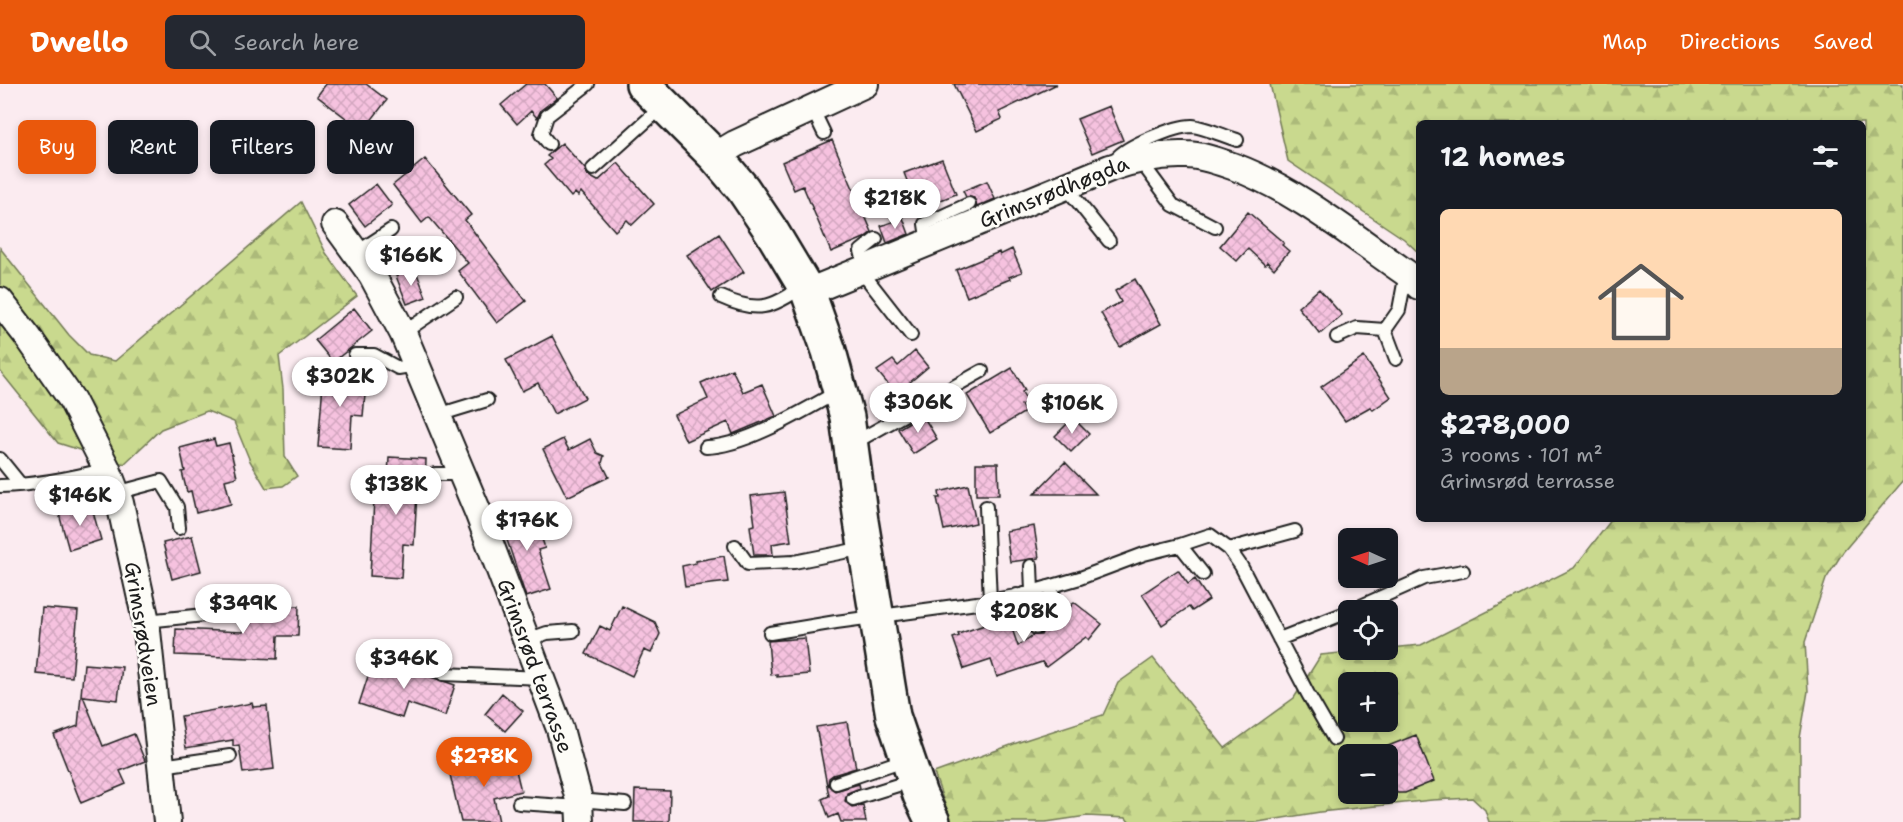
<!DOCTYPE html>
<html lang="en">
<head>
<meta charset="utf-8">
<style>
	body { margin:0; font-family:"Shantell Sans",sans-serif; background:#242831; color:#f1f3f6; height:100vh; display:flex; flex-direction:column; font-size:22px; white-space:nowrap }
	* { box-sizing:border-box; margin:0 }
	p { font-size:20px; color:#9ea1a6 }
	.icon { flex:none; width:33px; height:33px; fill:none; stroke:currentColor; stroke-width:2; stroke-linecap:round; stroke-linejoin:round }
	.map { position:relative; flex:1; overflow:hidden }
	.panel { position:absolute; left:1416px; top:36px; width:450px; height:402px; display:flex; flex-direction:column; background:#171b24; border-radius:9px; box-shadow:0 3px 9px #0003 }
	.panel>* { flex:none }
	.top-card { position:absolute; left:18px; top:36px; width:570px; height:54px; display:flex; gap:12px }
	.needle { width:39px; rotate:273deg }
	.buttons { position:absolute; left:1338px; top:444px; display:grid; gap:12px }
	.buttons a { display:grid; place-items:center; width:60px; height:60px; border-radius:9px; background:#171b24; box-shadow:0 3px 9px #0003; font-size:30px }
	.price { position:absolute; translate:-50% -51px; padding:0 14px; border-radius:21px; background:#fff; color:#222; font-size:20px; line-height:39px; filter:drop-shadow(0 2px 3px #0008) }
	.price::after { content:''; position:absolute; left:50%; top:36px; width:18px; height:14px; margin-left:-9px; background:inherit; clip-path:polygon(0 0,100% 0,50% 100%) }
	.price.selected { background:#ea580c; color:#fff }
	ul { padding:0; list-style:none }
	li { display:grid; align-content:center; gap:12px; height:318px; padding:0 24px }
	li+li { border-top:2px solid #363941 }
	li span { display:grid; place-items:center; height:186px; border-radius:9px; color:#555 }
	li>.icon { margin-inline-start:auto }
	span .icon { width:108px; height:108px; fill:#fffc; stroke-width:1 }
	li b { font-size:26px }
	h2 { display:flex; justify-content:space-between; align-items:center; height:72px; padding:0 24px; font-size:26px }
	.tag { padding:0 21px; border-radius:9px; background:#171b24; box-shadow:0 3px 9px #0003; font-size:21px; line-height:54px }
	.tag.selected { background:#ea580c; color:#fff }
	header { display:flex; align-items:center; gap:36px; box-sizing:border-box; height:84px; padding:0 30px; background:#ea580c; color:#fff }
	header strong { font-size:28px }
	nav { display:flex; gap:33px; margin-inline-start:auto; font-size:21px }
	.search { width:420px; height:54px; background:#242831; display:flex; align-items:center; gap:15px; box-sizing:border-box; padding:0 21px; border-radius:9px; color:#9ea1a6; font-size:22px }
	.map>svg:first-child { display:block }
	.forest { fill:url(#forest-firs); stroke:#727a55; stroke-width:1.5; fill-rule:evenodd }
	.building { fill:url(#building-cross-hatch); stroke:#1c1c1c; stroke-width:1.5 }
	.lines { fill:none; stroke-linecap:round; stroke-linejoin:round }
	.service-casing { stroke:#1c1c1c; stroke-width:16 }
	.minor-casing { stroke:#1c1c1c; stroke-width:30 }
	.secondary-casing { stroke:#1c1c1c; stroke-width:38 }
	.service { stroke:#fdfcf7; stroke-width:12 }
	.minor { stroke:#fdfcf7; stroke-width:26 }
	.secondary { stroke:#fdfcf7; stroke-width:33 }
	.labels { text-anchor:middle; stroke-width:5; stroke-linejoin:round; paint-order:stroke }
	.street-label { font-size:21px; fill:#1c1c1c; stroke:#fdfcf7 }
</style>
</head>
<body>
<header>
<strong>Dwello</strong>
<div class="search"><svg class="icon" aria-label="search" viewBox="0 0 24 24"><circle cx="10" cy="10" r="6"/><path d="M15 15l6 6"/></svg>Search here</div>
<nav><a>Map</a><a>Directions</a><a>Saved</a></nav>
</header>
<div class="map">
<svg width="1903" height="738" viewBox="0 0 1903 738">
	<defs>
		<pattern id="forest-firs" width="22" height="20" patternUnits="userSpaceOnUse" patternTransform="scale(1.5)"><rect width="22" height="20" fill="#c9d98e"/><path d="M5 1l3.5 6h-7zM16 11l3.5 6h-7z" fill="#acba7a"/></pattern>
		<pattern id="building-cross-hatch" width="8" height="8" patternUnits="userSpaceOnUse" patternTransform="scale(1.5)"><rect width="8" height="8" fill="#f6c2df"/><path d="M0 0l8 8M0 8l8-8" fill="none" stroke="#d2a6bf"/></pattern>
	</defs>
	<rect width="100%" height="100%" fill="#fbebf0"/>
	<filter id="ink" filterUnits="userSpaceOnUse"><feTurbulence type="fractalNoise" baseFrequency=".0167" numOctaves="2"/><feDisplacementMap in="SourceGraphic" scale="12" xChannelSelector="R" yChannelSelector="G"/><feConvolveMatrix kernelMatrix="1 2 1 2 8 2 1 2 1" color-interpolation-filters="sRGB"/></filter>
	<g filter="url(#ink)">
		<!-- forest -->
		<path class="forest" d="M1270 0H1903V397L1843 468 1826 495 1805 558 1808 607 1800 654V738H1489L1485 726 1472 714 1432 716 1320 728 1258 738H1129L1126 734 1087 732 1046 738H951L934 689 1022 657 1103 631 1118 599 1153 574 1225 664 1294 614 1321 571 1421 561 1574 484 1612 435H1863V39H1419V169L1404 155 1288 77ZM1348 598H1388V638H1348ZM1348 670H1388V710H1348Z
			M301 118 326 169 357 212 279 272 283 305 285 373 297 392 283 402 266 404 250 377 234 338 207 327 161 345 124 380 58 359 0 287V164L69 251 89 271 115 277Z"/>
		<!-- building -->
		<path class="building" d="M326 0H366L387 16 363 47 317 12Z
			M526 0H545L557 14 541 26 537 34 531 27 517 40 501 21Z
			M954 0H1057L999 28 1002 35 977 47Z
			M1109 22 1123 56 1092 69 1077 35Z
			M832 56 872 148 864 154 831 168 803 102 794 106 782 78Z
			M562 59 585 85 587 91 598 97 618 79 654 120 632 141 627 136 615 147 581 108 578 112 575 109 571 113 544 81 551 75 547 72Z
			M425 75 471 131 465 136 526 217 497 239 458 187 468 179 429 133 422 139 393 101Z
			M942 75 956 110 918 125 904 89Z
			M987 97 995 115 977 123 974 114 966 113 963 107Z
			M376 100 392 121 365 142 349 121Z
			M1248 128 1284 159 1282 161 1289 167 1274 185 1267 178 1265 181 1248 165 1237 177 1220 162Z
			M903 134 909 150 887 159 881 142Z
			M719 150 744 188 712 208 687 171Z
			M1012 165 1022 188 1009 193 1010 195 967 213 956 186 999 168 1000 171Z
			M408 187H416L426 213 407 220 396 192Z
			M1135 195 1161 240 1120 263 1101 229 1121 218 1115 207Z
			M1319 205 1342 231 1320 250 1298 223Z
			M354 224 372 247 333 278 315 256Z
			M552 252 585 314 554 330 538 299 522 307 506 276Z
			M915 267 928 283 896 310 877 287 893 276 898 282Z
			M1364 273 1391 313 1373 326 1370 323 1345 337 1321 303Z
			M1012 284 1025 306 1022 308 1027 317 1021 321 1025 328 990 349 967 311Z
			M732 285 743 308 762 300 776 332 733 350 728 338 686 357 674 331 708 315 701 299Z
			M324 286 356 288 355 299 366 300 363 332 352 331 350 365 318 363Z
			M922 330 937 355 913 370 898 345Z
			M1073 334 1089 350 1071 368 1055 352Z
			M214 355 216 362 229 359 237 393 225 396 231 420 196 429 191 407 187 408 182 388 185 387 180 364Z
			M563 355 569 366 590 355 597 369 604 372 602 379 609 393 567 413 543 365Z
			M389 373 426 375 425 408H417L414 461 403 460 401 494 370 492 374 415 387 416Z
			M1065 378 1096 410H1034Z
			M976 379H998L999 411H976Z
			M968 401 976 439 944 446 937 414H940L939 408Z
			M784 408 791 457 772 460 773 471H754L750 442 755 441 751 412Z
			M91 421 101 456 69 466 59 430Z
			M533 427 545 464 538 466 551 505 526 513 501 438Z
			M1034 442 1039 474 1010 478 1006 447Z
			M192 452 201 487 172 495 163 459Z
			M724 472 728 498 685 503 682 482 696 479V477Z
			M1178 486 1188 500 1195 495 1209 516 1192 527 1189 523 1162 541 1142 510Z
			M1074 518 1102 540 1089 556 1086 553 1046 583 1042 578 997 593 991 576 964 585 953 554 959 552 958 550 1008 533 1018 562 1033 551H1041L1044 543 1049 540 1053 545Z
			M244 520 299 522 298 552H278L277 575 175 571 176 545 243 548Z
			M622 522 655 538 660 550 651 569 644 566 632 592 586 570 600 542 610 547Z
			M42 524 78 527 72 593 36 590Z
			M805 554 809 590 777 593V590L771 591 768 557Z
			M374 574 455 601 445 632 407 619 402 634 359 620Z
			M84 580 122 583 118 616 83 612 103 662 134 650 145 677 120 687 126 700 81 719 54 651 78 642Z
			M502 609 523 627 505 647 485 630Z
			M252 619 253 623 267 622 274 685 243 689 239 661 233 662V656L186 664 181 632Z
			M847 638 856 684 833 691 829 694 828 701 835 707 859 700 860 704 847 709 845 717 852 723 863 721 866 738H841L838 730 829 734 822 715 829 712 816 643Z
			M1416 651 1434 697 1405 709H1397L1395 705 1388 708V662Z
			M512 670 521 707 494 714 499 738H461L449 686Z
			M635 706 670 707 669 738H634Z"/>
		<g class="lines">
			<defs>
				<path id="service" d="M812 24 824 49
					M549 60 541 50 547 32 588 0
					M1116 75C1126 62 1175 42 1192 42 1204 43 1224 52 1237 56
					M1139 75 1173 121 1215 143
					M593 85 663 22
					M1066 103 1109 157
					M928 160 925 140 969 120
					M356 169 391 146
					M866 185 861 167 876 155
					M861 187 911 251
					M721 213C756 229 772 225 803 202
					M1385 246 1396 275
					M403 249 456 213
					M1337 253 1357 244 1385 246 1399 226 1406 189
					M355 271H374L398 284 417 281
					M438 331 487 316
					M852 360 982 287
					M706 363C744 363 805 326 839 307
					M0 375 21 401
					M435 390H462
					M67 395 72 419
					M0 402C37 401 72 394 107 385
					M116 409 161 397 177 423 179 444
					M986 423 990 517
					M1180 461 1203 490
					M735 462 748 480 794 478 864 464
					M1229 465 1295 447
					M1031 482 1032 507
					M1048 503 1060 522
					M1017 511 1036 544
					M1352 526 1424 494 1463 487
					M146 537 224 529
					M770 549 836 538 977 519 1021 511 1080 494 1144 470 1180 461 1210 451 1229 465 1241 482 1308 610 1334 655
					M1279 555 1348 528
					M527 556 547 549 573 547
					M443 590 542 594
					M162 682 230 672
					M836 699 907 675
					M853 715 914 696
					M579 716 625 720
					M519 719 579 723"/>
				<path id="minor" d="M715 72 735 60 865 0
					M335 140 372 191 403 249 478 428 560 645 579 716 580 738
					M808 208 1110 84C1135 75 1159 70 1186 71 1202 71 1220 78 1235 83 1298 107 1351 151 1406 189L1419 202
					M0 217 28 253 72 316 107 385 120 419 146 537 167 738"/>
				<path id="secondary" d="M643 0 715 72 743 105 772 148 808 208 829 267 847 333 861 437 893 632 920 711 933 738"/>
			</defs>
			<!-- service casing -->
			<use href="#service" class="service-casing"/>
			<!-- minor casing -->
			<use href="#minor" class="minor-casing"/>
			<!-- secondary casing -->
			<use href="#secondary" class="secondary-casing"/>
			<!-- service -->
			<use href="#service" class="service"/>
			<!-- minor -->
			<use href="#minor" class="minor"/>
			<!-- secondary -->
			<use href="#secondary" class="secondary"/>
		</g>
	</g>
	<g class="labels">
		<!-- street labels -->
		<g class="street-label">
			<text transform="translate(1054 108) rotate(-22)" y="7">Grimsrødhøgda</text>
			<text transform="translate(143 550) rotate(81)" y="7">Grimsrødveien</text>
			<text transform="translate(535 582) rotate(70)" y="7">Grimsrød terrasse</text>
		</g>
	</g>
</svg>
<div class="buttons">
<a><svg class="needle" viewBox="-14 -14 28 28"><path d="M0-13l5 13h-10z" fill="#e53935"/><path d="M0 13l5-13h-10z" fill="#9ea1a6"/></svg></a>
<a><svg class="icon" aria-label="locate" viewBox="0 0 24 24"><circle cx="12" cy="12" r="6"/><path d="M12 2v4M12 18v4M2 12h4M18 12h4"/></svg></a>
<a>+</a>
<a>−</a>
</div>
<b class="price" style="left:895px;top:146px">$218K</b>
<b class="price" style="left:411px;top:203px">$166K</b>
<b class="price" style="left:340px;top:324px">$302K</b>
<b class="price" style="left:918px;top:350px">$306K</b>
<b class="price" style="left:1072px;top:351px">$106K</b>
<b class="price" style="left:396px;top:432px">$138K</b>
<b class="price" style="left:80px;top:443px">$146K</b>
<b class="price" style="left:527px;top:468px">$176K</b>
<b class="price" style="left:243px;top:551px">$349K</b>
<b class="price" style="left:1024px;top:559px">$208K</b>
<b class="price" style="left:404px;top:606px">$346K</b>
<b class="price selected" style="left:484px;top:704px">$278K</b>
<div class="top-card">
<a class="tag selected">Buy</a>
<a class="tag">Rent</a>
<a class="tag">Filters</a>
<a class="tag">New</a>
</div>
<section class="panel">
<h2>12 homes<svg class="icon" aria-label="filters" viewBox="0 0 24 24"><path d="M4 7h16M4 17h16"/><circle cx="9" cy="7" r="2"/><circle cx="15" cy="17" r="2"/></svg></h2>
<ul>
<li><span style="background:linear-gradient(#ffd9b3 75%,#b9a48a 0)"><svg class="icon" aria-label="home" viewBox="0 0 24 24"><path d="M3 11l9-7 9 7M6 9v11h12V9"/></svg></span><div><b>$278,000</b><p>3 rooms · 101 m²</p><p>Grimsrød terrasse</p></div></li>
</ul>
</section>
</div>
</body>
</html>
